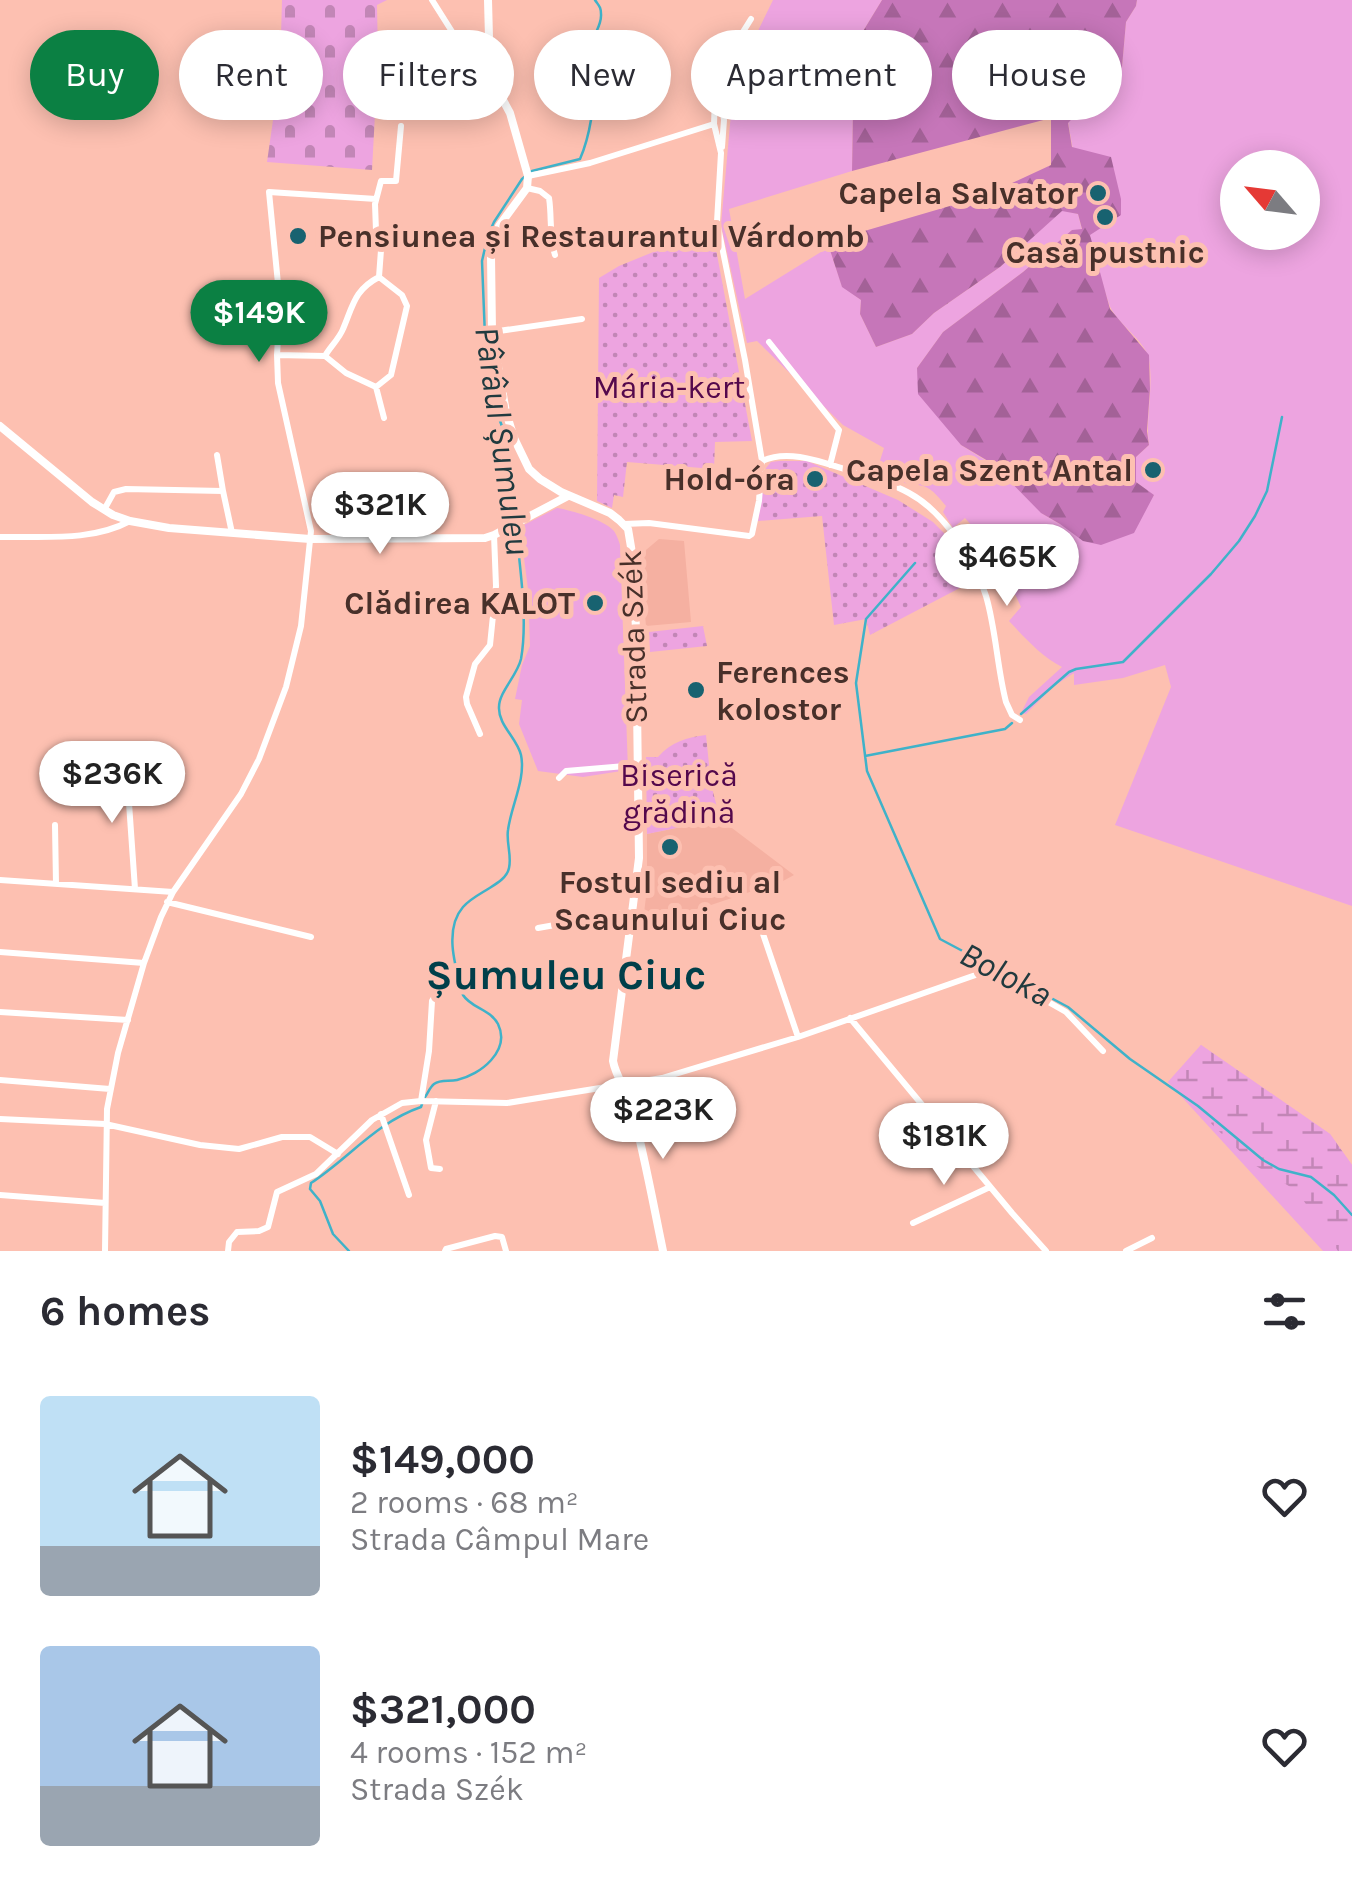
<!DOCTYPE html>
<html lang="en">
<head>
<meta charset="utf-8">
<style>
	body { margin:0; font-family:Karla,sans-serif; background:#f2f2f3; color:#2b2b33; height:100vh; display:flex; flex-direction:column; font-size:38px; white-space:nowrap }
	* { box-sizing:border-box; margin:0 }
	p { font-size:32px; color:#7c7c81 }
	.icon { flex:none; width:55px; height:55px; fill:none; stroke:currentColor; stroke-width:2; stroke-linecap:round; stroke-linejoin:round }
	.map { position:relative; height:1251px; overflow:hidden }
	.side { display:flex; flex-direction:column; background:#fff; flex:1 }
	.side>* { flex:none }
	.banner { position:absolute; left:30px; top:30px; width:1292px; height:90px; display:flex; gap:20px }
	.needle { width:65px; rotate:298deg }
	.buttons { position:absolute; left:1220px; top:150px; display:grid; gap:20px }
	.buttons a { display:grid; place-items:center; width:100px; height:100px; border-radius:50%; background:#fff; box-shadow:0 5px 25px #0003; font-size:50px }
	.price { position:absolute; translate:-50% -85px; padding:0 22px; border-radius:35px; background:#fff; color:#222; font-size:32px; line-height:65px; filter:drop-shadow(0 2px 5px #0008) }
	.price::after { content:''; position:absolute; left:50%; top:60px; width:30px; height:22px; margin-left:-15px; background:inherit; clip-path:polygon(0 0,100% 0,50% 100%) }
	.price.on { background:#0b8043; color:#fff }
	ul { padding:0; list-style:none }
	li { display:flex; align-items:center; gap:30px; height:250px; padding:0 40px }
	li span { display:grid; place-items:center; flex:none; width:280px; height:200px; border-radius:10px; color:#555 }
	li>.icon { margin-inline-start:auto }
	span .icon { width:120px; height:120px; fill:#fffc; stroke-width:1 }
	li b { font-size:42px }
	h2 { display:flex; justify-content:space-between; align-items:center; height:120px; padding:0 40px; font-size:42px }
	.tag { padding:0 35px; border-radius:45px; background:#fff; box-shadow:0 5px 25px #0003; font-size:35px; line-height:90px }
	.tag.on { background:#0b8043; color:#fff }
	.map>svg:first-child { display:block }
	.built { fill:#f5b0a1 }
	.grass { fill:#eda4e0; fill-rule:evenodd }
	.forest { fill:url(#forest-firs) }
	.wetland { fill:url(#wetland-marsh) }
	.cemetery { fill:url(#cemetery-stones) }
	.park { fill:url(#park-dots) }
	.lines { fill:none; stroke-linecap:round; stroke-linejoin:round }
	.stream { stroke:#3fb2c9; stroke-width:2.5 }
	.minor { stroke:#fff; stroke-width:6 }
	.tertiary { stroke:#fff; stroke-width:8 }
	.poi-dot { fill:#186270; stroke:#fdc0b1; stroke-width:4 }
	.labels { text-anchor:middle; stroke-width:10; stroke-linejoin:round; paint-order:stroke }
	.poi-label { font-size:32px; font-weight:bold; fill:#48302a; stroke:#fdc0b1; text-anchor:end }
	.park-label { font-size:32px; fill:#54084c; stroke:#fdc0b1 }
	.street-label { font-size:32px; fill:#48302a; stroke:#fdc0b1 }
	.water-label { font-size:35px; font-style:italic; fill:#213a3f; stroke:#fdc0b1 }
	.district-label { font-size:42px; font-weight:bold; fill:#003f4a; stroke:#fdc0b1 }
</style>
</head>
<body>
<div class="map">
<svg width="1352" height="1251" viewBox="0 0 1352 1251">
	<defs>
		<pattern id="forest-firs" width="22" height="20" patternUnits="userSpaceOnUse" patternTransform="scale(2.5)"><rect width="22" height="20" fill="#c676b9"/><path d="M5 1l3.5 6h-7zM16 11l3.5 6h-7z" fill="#a36197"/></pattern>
		<pattern id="wetland-marsh" width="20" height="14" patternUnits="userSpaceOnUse" patternTransform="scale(2.5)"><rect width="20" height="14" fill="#eda4e0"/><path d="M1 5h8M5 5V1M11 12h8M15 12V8" fill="none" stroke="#c286b6"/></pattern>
		<pattern id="cemetery-stones" width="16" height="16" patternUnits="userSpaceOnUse" patternTransform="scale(2.5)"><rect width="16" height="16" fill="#eda4e0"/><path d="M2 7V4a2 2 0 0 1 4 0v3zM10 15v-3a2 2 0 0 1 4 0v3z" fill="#c286b6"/></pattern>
		<pattern id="park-dots" width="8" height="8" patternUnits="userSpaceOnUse" patternTransform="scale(2.5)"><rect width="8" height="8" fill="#eda4e0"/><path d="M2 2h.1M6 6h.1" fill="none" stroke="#c286b6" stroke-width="1.8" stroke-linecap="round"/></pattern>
	</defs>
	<rect width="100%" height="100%" fill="#fdc0b1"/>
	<!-- built -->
	<path class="built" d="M659 539 684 541 691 622 646 626 640 555Z
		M720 819 794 875 783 881 705 907 643 922 647 888V834Z"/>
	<!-- grass -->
	<path class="grass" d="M773 0H882L854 46 852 171 729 209 745 299 829 247 842 286 861 300 860 314 876 347 912 334 934 313 1000 267 1062 210 1078 214 1082 230H1072L1023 272 943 332 917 368 918 373 961 445 996 467 1043 514 1060 524 1154 496 1136 482V457L1149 445C1145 417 1154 388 1149 360 1146 340 1116 324 1109 304 1089 245 1079 183 1068 122L1122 67 1126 22 1136 6 1137 0H1352V906L1115 825 1171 687 1165 665 1123 678 1074 685V673L1054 686 1026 714 1021 713 1029 697 1062 667C1041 656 1026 639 1009 621L1021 607 996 553 965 518 953 528 943 512 946 506C922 475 921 491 892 479 887 477 882 473 877 470L884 448 843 425 757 341 747 343 721 225 734 80ZM1238 168H1302V232H1238Z
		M557 508C571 510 604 520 613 530 616 533 619 541 620 545L628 770 583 777 538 771 519 724 522 700 515 699 522 665 530 646 528 589 520 527Z
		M1201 1045 1330 1134 1352 1165V1251H1323L1168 1082Z"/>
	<!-- forest -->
	<path class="forest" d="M882 0H1137L1136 6 1126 22 1122 67 1068 123 1072 147 1111 157 1121 199V215L1090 235 1110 309 1149 355 1150 389 1147 431 1149 445 1136 457V482L1154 495 1134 533 1101 545 1083 541 1060 524 1041 513 993 464 961 445 918 394 917 368 943 332 1023 272 1072 230 1082 229 1078 214 1062 211 1000 267 934 313 912 334 876 347 860 314 861 300 842 287 829 247 861 232 984 196 1051 165V118L852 171 854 46Z"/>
	<!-- wetland -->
	<path class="wetland" d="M1201 1045 1330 1134 1352 1165V1251H1338L1297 1191 1253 1164 1168 1082Z"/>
	<!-- cemetery -->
	<path class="cemetery" d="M282 0H387L377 5 378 58 372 170 267 162 280 71Z"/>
	<!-- park -->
	<path class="park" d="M712 228 752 441 715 442 714 469 627 462 623 497 614 495 612 508 597 501 599 278 619 266Z
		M779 461H807L898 500 933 522 948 537 977 579 870 635 866 619 834 625 822 516 758 521 766 468 771 462Z
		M703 626 707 646 650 652 649 632Z
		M706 735 711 784 720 819 647 834 646 757H658C671 742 687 737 706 735Z"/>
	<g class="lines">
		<!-- stream -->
		<path class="stream" d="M516 521 512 462 507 440 496 410 486 362 482 261 488 235 494 222 522 179 532 171 580 159C590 136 595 103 594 78 593 67 591 57 592 45 593 34 602 26 601 14 601 7 599 6 595 0
			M915 563 866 619 856 683 867 771 940 939 1068 1007 1130 1059 1198 1106 1263 1160 1279 1169 1311 1177 1334 1195 1352 1215
			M1021 714 1069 672 1076 669 1123 662 1211 574 1239 541 1255 516 1267 491 1282 417
			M865 756 1005 729 1012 723
			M425 1097C428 1093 430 1087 434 1084 441 1079 449 1082 457 1080 480 1075 511 1051 498 1024 490 1009 471 1008 463 995 456 969 443 930 463 907 470 899 480 894 488 889 496 884 507 878 509 868 512 856 506 842 508 830 511 806 526 779 521 755 517 738 498 725 499 707 499 692 517 676 521 659 528 620 520 568 516 529
			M349 1251 333 1234 320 1201 310 1189 311 1183C349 1158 377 1122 421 1107L422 1104"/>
		<!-- minor -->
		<path class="minor" d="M432 0 470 60 490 82
			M710 48 707 65 715 98 714 124 721 153 717 222 745 360 762 461
			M722 147 724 120 720 94 721 73 731 51 751 19
			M528 176 590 163 714 124
			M527 188 540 191 549 198C552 216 549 238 555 255
			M492 332 582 319
			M769 342 839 430 830 465
			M277 355 325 356 346 373 376 387 391 375 407 306 402 295 379 277 381 250 376 231 375 204 381 181H396L401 126
			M325 356C330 347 339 339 343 329 353 306 354 290 379 277
			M376 387 384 418
			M217 455 223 491
			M104 510 114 492 126 489 223 491 232 533
			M624 524 649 523 749 536 752 534 759 501 762 461C787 449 819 461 844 469 866 475 889 482 909 493 943 511 975 560 986 596 996 630 997 667 1006 702L1012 715 1020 720
			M0 537C43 536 91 542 130 521
			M480 734 467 704 466 697 475 664 490 645 496 586 494 535
			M126 760 135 889
			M559 778 566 771 637 765
			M55 825 56 884
			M0 880 173 892
			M167 902 311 937
			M538 928 634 911
			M762 931 798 1037
			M0 952 144 963
			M0 1012 128 1020
			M850 1018 1012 1213 1046 1251
			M0 1080 110 1089
			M421 1101 429 1051 432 1001 451 972
			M436 1101 426 1140 431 1168 440 1169
			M381 1114 409 1195
			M0 1119 105 1124 200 1145 229 1148 239 1149 282 1137H310L338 1154
			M961 1151 1004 1128
			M0 1195 105 1203
			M913 1223 990 1187
			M105 1251 107 1109 118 1053 144 963 161 917 173 892 241 794 259 759 286 687 301 626 311 531 278 383 277 355 280 304 269 192 376 199
			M228 1251 229 1242 237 1232 259 1231 268 1227 277 1192 316 1174 372 1120 402 1103 421 1101 507 1103 662 1078 798 1037 987 971 1022 987 1066 1012 1103 1051
			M445 1251 446 1249 495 1236 502 1237 506 1251
			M1126 1251 1152 1238"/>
		<!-- tertiary -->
		<path class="tertiary" d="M488 0 490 76 510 113 528 176 527 188 499 226 491 256 492 332 506 412 514 438 529 469 540 479 561 492 610 513 619 520 628 529 632 553 636 629 639 858 613 1061C616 1077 626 1089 631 1105 644 1152 653 1203 663 1251
			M0 426 92 502 113 515 130 521 169 528 310 539 485 538 494 535 568 496"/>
	</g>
	<!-- markers -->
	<g class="poi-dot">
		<circle cx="1098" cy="193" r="10"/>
		<circle cx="1105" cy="217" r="10"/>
		<circle cx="298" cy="236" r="10"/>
		<circle cx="1153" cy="470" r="10"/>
		<circle cx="815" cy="479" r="10"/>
		<circle cx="595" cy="603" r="10"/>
		<circle cx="696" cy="690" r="10"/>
		<circle cx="670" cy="847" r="10"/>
	</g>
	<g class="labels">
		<!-- poi labels -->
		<g class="poi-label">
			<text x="1078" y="204">Capela Salvator</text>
			<text x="318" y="247" text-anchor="start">Pensiunea și Restaurantul Várdomb</text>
			<text x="1105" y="263" text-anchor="middle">Casă pustnic</text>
			<text x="1133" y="481">Capela Szent Antal</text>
			<text x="795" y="490">Hold-óra</text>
			<text x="575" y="614">Clădirea KALOT</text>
			<text x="716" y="683" text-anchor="start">Ferences<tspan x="716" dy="37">kolostor</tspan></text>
			<text x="670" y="893" text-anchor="middle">Fostul sediu al<tspan x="670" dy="37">Scaunului Ciuc</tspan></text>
		</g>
		<!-- park labels -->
		<g class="park-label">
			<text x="669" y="398">Mária-kert</text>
			<text x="679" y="786">Biserică<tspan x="679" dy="37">grădină</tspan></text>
		</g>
		<!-- street labels -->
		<g class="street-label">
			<text transform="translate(633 637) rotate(-92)" y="11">Strada Szék</text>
		</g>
		<!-- water labels -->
		<g class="water-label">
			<text transform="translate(503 441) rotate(82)" y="12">Pârâul Șumuleu</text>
			<text transform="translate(1006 974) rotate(28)" y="12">Boloka</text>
		</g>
		<!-- district labels -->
		<g class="district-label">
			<text x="566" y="989">Șumuleu Ciuc</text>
		</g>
	</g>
</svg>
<div class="buttons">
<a><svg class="needle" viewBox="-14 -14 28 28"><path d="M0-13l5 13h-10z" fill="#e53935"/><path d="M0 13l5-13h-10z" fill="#7c7c81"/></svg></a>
</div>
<b class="price on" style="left:259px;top:365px">$149K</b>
<b class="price" style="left:380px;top:557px">$321K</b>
<b class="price" style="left:1007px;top:609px">$465K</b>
<b class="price" style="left:112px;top:826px">$236K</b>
<b class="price" style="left:663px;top:1162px">$223K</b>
<b class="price" style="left:944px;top:1188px">$181K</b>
<div class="banner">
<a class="tag on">Buy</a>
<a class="tag">Rent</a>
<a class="tag">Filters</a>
<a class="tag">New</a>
<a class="tag">Apartment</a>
<a class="tag">House</a>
</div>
</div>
<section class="side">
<h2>6 homes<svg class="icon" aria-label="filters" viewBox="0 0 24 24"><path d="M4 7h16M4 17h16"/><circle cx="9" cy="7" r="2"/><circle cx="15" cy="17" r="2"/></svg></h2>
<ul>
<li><span style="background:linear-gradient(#bfe0f5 75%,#9aa5b1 0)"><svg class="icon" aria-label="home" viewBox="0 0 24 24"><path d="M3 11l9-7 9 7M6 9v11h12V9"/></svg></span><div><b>$149,000</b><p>2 rooms · 68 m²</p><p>Strada Câmpul Mare</p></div><svg class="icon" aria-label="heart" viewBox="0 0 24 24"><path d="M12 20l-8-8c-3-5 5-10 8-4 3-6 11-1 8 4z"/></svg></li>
<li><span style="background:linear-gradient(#a9c7e8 70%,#9aa5b1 0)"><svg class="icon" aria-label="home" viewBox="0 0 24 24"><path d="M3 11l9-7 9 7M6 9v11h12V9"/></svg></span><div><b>$321,000</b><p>4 rooms · 152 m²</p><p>Strada Szék</p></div><svg class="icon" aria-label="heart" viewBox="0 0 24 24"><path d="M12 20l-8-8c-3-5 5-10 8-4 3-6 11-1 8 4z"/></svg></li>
</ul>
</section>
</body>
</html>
